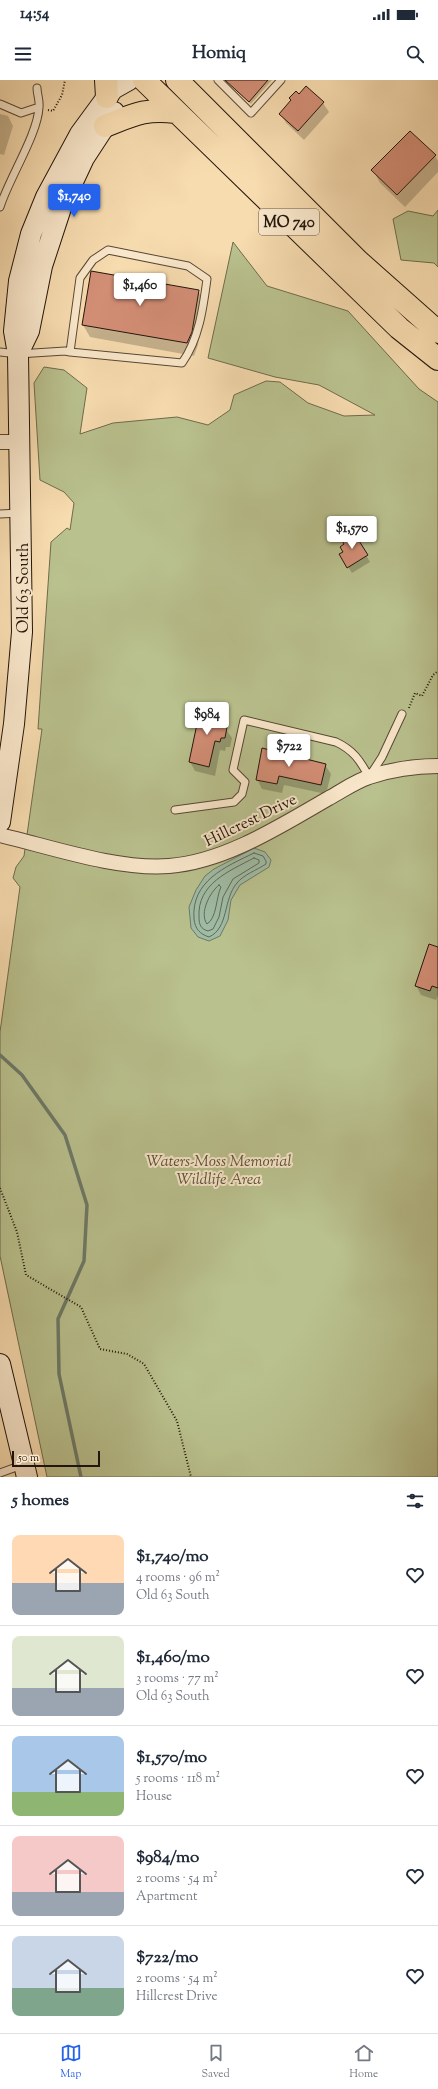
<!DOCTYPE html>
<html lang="en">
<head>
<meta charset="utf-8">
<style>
	body { margin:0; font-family:"Sorts Mill Goudy",serif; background:#f6f6f7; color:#1f2937; height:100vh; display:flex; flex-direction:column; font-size:15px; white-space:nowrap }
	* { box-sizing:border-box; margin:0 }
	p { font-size:13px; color:#747a83 }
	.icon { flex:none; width:22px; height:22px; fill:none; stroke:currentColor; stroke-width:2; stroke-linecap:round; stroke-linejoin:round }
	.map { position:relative; height:1397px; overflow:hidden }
	.drawer { display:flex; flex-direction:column; background:#fff; flex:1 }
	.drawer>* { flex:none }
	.scale { position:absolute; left:12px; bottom:10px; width:88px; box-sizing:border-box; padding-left:4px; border:2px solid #23150b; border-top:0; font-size:11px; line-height:14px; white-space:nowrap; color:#23150b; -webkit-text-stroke:3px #fae8cc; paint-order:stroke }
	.price { position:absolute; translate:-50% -34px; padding:0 9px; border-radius:4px; background:#fff; color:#222; font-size:13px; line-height:26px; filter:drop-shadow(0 1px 2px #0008) }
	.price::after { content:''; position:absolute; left:50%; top:24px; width:12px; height:9px; margin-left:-6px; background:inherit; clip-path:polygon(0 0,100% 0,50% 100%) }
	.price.current { background:#2563eb; color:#fff }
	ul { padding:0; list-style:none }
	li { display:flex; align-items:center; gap:12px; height:100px; padding:0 12px }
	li+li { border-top:1px solid #e0e1e3 }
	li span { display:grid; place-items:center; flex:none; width:112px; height:80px; border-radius:8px; color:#555 }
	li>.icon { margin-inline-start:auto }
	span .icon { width:48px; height:48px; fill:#fffc; stroke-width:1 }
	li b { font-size:17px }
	h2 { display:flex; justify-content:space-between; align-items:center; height:48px; padding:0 12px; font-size:17px }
	.status { display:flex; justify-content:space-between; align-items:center; height:28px; padding:0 20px; background:#fff; direction:ltr }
	.status svg { height:11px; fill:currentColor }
	header { display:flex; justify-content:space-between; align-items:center; height:52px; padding:0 12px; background:#fff; font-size:18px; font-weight:700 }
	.tab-bar { display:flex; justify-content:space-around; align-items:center; height:56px; border-top:1px solid #e0e1e3; background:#fff; font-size:11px; color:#747a83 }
	.tab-bar a { display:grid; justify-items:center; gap:2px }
	.tab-bar .current { color:#2563eb }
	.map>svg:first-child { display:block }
	.green { fill:#b9c18e; stroke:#6e6b4c }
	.water { fill:#9fbca5; stroke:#6d7967 }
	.shadow { fill:#0003 }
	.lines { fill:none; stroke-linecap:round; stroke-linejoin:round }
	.shore { stroke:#616858; stroke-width:1 }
	.stream { stroke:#6d7967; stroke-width:3.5 }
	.building { fill:#d38e76; stroke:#23150b }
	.service-casing { stroke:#584734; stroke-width:9 }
	.minor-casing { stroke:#584734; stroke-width:16 }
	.secondary-casing { stroke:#23150b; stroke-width:22 }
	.primary-casing { stroke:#23150b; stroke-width:24 }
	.path { stroke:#23150b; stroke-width:2; stroke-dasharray:1 2; stroke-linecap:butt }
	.service { stroke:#fae8cc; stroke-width:7 }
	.minor { stroke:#fae8cc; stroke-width:14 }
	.secondary { stroke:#fae8cc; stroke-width:20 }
	.primary { stroke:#f7dcb0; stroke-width:22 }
	.labels { text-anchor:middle; stroke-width:4; stroke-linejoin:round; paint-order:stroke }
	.shield { fill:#fae8cc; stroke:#645445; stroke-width:1 }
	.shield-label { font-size:15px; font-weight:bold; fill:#23150b }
	.street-label { font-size:16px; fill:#23150b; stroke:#fae8cc }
	.park-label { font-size:16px; font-style:italic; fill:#585139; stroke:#fae8cc }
</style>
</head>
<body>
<div class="status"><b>14:54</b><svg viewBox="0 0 49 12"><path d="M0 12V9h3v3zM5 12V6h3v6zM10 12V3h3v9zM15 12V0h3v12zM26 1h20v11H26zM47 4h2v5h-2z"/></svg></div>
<header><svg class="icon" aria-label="menu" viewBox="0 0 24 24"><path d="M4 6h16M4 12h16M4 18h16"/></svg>Homiq<svg class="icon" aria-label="search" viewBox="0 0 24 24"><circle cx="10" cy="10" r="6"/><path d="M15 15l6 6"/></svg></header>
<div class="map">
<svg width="438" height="1397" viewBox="0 0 438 1397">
	<rect width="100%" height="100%" fill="#f7dcb0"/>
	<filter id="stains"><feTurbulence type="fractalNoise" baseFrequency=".005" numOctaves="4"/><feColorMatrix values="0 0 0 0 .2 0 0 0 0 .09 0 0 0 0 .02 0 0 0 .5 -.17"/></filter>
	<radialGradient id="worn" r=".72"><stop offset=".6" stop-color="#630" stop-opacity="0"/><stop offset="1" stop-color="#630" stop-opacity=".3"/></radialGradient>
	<!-- green -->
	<path class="green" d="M438 130V187L434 183 401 180 393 139 408 131 433 136Z
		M233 162 267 206 348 231 419 309 438 322V1397H47L0 1176V952L20 807 13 798 16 787 24 776 42 649H38L51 462 67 448 70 450 74 423 64 412 40 400 34 303 44 287 64 290 87 308 80 354 113 343 177 337 208 345 230 330 234 315 266 301 280 302 308 323 344 336 375 335 319 305 275 297 208 278Z"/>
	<!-- water -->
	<path class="water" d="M254 768 265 772 271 780 269 787 240 805 231 820 228 840 220 856 209 861 198 857 191 848 189 827 196 810 205 796 214 789Z"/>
	<!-- shadow -->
	<path class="shadow" d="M231 0H272L251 24 231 6 229 3Z
		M306 7 323 23 329 32 304 60 286 43 281 34Z
		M0 34 8 36 13 46 4 75 0 74Z
		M435 76 438 81V92L405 127 380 103 373 90Z
		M198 211 205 223 198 265 194 276 90 257 83 245Z
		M356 457 370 482 352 493 340 474 344 472 345 465Z
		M222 631 227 640 225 648 232 658 230 667H226L225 671 220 670 215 696 195 691 190 682Z
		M325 685 331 694 326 714 284 705 282 713 262 709 257 699Z
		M438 869V915L436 920 421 915 416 905Z"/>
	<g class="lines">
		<!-- shore -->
		<path class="shore" d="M254 773 263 776 266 781V784C257 790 243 795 237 803 223 819 229 848 209 857 200 854 195 849 194 839 191 801 225 787 254 773Z
			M254 778 259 780V783L233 799 223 817 219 837 213 849 208 851C201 849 199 845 199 837 197 804 229 791 254 778Z
			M219 805 221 807C216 817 217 838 207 844 199 833 210 812 219 805Z"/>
		<!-- stream -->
		<path class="stream" d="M0 975 22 995 65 1055 87 1125 84 1181 58 1239 59 1294 81 1397"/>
	</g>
	<!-- building -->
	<path class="building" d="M225 0H268L249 22Z
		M306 6 324 22 298 51 279 34 291 20 289 18 296 11 299 14Z
		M410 51 436 75 397 115 371 90Z
		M91 191 199 210 192 252 187 263 82 245Z
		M349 451 353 458 356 456 368 475 347 488 339 474 343 472 340 467 344 464 339 456Z
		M201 625 222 630 219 646 227 647 225 658H221L220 662 215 661 209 687 189 682Z
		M262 668 326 684 321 705 279 696 277 704 256 700Z
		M429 864 438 867V908L432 906 430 911 415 906Z"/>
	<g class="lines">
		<defs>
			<path id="service" d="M218 0 251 33 281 0
				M0 24 21 33 39 27
				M0 127C9 98 38 54 39 27 40 21 37 14 37 8
				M0 272 18 274 65 271 70 272 182 283C199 259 203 229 207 199L188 186 108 170 93 180 80 198 70 272
				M0 434 20 433
				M175 730 234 722 242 714 245 702 233 690 244 640 336 662C353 670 360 680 369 697L382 677 402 634
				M0 1393 22 1385"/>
			<path id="minor" d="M0 362H19
				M0 755C51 767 117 790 169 786 225 782 282 745 329 718 342 711 356 701 369 697 390 690 416 686 438 686"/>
			<path id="secondary" d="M18 274 29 251 42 186 62 125 84 78 114 32
				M0 742 14 644 22 552 18 274 14 251 19 201 31 154 46 117 80 54 113 9 129 0
				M0 1284 27 1397"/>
			<path id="primary" d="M106 0 107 17
				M144 0 399 248 438 279
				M177 0 358 181 438 252
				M105 46C133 35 145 28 176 32"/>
		</defs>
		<!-- service casing -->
		<use href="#service" class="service-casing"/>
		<!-- minor casing -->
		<use href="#minor" class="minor-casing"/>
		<!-- secondary casing -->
		<use href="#secondary" class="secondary-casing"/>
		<!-- primary casing -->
		<use href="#primary" class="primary-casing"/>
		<!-- path -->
		<path class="path" d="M48 30 53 31 62 15 65 0
			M409 628 415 613 422 616 433 595 438 591
			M0 1108 17 1152 26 1195 81 1227 100 1269 127 1274 144 1284 177 1341 191 1397"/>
		<!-- service -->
		<use href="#service" class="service"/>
		<!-- minor -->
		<use href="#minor" class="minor"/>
		<!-- secondary -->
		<use href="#secondary" class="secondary"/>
		<!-- primary -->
		<use href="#primary" class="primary"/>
	</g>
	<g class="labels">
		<!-- shield labels -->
		<rect class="shield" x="259" y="129" width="60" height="26" rx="3"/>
		<g class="shield-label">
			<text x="289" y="147">MO 740</text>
		</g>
		<!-- street labels -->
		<g class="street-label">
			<text transform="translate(22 508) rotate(-90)" y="6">Old 63 South</text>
			<text transform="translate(250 739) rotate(-26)" y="6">Hillcrest Drive</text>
		</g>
		<!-- park labels -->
		<g class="park-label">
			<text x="219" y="1086">Waters-Moss Memorial<tspan x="219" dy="18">Wildlife Area</tspan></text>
		</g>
	</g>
	<rect width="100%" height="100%" filter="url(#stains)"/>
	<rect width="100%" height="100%" fill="url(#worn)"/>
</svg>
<div class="scale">50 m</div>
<b class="price current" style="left:74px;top:138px">$1,740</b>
<b class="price" style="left:140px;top:227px">$1,460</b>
<b class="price" style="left:352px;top:470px">$1,570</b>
<b class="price" style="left:207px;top:656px">$984</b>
<b class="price" style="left:289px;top:688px">$722</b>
</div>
<section class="drawer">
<h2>5 homes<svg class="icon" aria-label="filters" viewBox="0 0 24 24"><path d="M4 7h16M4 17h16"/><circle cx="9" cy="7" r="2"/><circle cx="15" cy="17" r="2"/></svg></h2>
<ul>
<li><span style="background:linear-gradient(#ffd9b3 60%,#9aa5b1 0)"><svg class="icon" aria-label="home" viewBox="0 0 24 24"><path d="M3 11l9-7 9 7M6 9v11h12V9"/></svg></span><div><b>$1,740/mo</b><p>4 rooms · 96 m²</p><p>Old 63 South</p></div><svg class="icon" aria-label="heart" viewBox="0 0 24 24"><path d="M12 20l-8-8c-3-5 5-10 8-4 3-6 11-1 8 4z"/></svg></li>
<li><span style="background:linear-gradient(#dfe7d0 65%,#9aa5b1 0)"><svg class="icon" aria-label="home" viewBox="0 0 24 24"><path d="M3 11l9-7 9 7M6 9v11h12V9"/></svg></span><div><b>$1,460/mo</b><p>3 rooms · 77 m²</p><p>Old 63 South</p></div><svg class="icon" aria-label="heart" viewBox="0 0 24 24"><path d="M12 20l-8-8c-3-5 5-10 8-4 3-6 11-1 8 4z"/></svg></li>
<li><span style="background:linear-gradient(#a9c7e8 70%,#8fb573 0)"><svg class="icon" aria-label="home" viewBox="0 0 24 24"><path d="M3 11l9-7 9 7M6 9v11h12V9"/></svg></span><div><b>$1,570/mo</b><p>5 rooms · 118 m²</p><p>House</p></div><svg class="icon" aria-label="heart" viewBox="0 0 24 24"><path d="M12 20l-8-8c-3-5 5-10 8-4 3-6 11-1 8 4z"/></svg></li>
<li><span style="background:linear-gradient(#f6c9c9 70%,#9aa5b1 0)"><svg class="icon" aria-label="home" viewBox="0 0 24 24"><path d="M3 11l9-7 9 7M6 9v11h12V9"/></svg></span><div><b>$984/mo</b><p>2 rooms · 54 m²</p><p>Apartment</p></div><svg class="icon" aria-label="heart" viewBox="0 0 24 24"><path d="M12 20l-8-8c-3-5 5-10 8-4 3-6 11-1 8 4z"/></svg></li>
<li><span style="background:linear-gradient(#c9d6e8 65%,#7fa58c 0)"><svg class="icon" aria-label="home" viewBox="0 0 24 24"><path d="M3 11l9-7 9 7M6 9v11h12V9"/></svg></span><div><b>$722/mo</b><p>2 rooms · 54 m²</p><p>Hillcrest Drive</p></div><svg class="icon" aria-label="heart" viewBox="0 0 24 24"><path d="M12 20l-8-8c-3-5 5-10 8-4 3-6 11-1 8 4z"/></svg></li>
</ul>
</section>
<nav class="tab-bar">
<a class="current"><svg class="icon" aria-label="map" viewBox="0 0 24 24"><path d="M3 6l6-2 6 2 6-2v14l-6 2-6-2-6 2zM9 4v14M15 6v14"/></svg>Map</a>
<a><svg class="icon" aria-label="saved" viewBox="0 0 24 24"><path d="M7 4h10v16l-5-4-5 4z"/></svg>Saved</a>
<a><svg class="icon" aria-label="home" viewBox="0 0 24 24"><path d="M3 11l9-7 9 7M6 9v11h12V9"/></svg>Home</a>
</nav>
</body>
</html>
